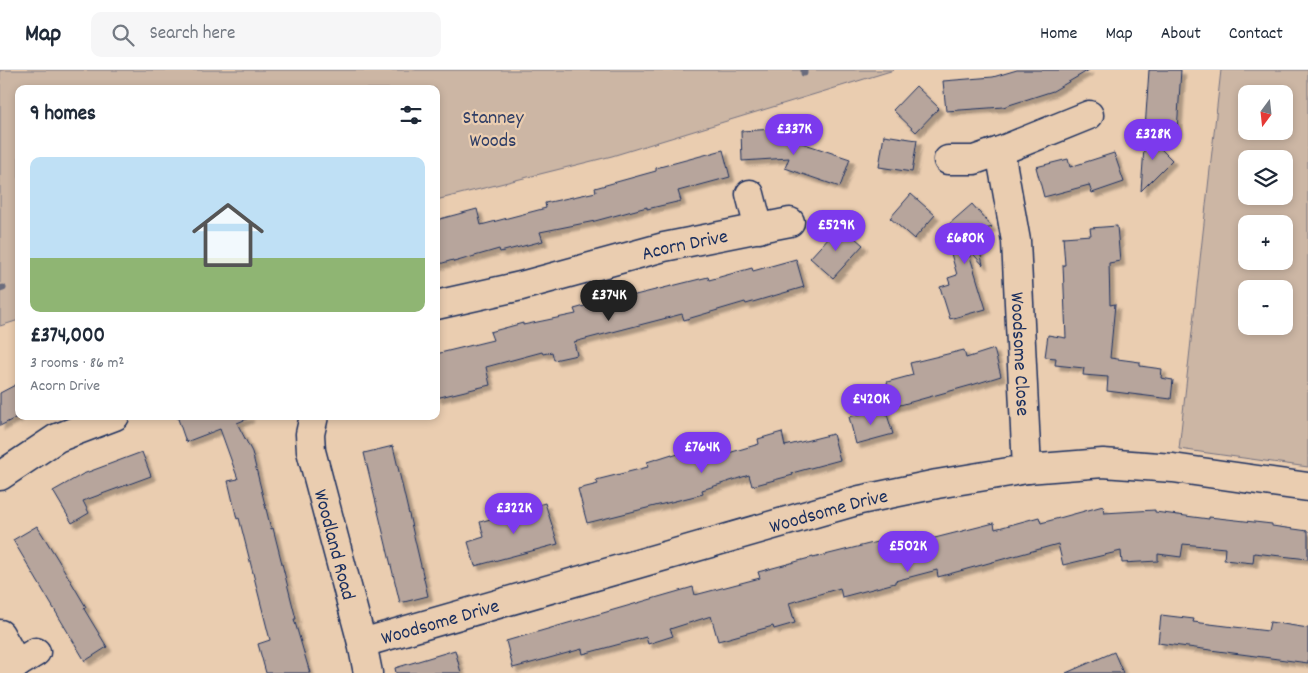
<!DOCTYPE html>
<html lang="en">
<head>
<meta charset="utf-8">
<style>
	body { margin:0; font-family:Dekko,sans-serif; background:#f6f6f7; color:#1f2937; height:100vh; display:flex; flex-direction:column; font-size:19px; white-space:nowrap }
	* { box-sizing:border-box; margin:0 }
	p { font-size:16px; color:#747a83 }
	.icon { flex:none; width:28px; height:28px; fill:none; stroke:currentColor; stroke-width:2; stroke-linecap:round; stroke-linejoin:round }
	.map { position:relative; flex:1; overflow:hidden }
	.side { position:absolute; left:15px; top:15px; width:425px; height:335px; display:flex; flex-direction:column; background:#fff; border-radius:10px; box-shadow:0 2px 8px #0003 }
	.side>* { flex:none }
	.needle { width:32px; rotate:195deg }
	.fabs { position:absolute; left:1238px; top:15px; display:grid; gap:10px }
	.fabs a { display:grid; place-items:center; width:55px; height:55px; border-radius:10px; background:#fff; box-shadow:0 2px 8px #0003; font-size:25px }
	.price { position:absolute; translate:-50% -42px; padding:0 11px; border-radius:18px; background:#7c3aed; color:#fff; font-size:16px; line-height:32px; filter:drop-shadow(0 1px 2px #0008) }
	.price::after { content:''; position:absolute; left:50%; top:30px; width:15px; height:11px; margin-left:-8px; background:inherit; clip-path:polygon(0 0,100% 0,50% 100%) }
	.price.active { background:#222; color:#fff }
	ul { padding:0; list-style:none }
	li { display:grid; align-content:center; gap:10px; height:265px; padding:0 15px }
	li span { display:grid; place-items:center; height:155px; border-radius:10px; color:#555 }
	li>.icon { margin-inline-start:auto }
	span .icon { width:90px; height:90px; fill:#fffc; stroke-width:1 }
	li b { font-size:21px }
	h2 { display:flex; justify-content:space-between; align-items:center; height:60px; padding:0 15px; font-size:21px }
	header { display:flex; align-items:center; gap:30px; box-sizing:border-box; height:70px; padding:0 25px; background:#fff; border-bottom:1px solid #e0e1e3 }
	header strong { font-size:24px }
	nav { display:flex; gap:28px; margin-inline-start:auto; font-size:18px }
	.search { width:350px; height:45px; background:#f6f6f7; display:flex; align-items:center; gap:12px; box-sizing:border-box; padding:0 18px; border-radius:10px; color:#747a83; font-size:19px }
	.map>svg:first-child { display:block }
	.green { fill:#ccb6a4; stroke:#747281; fill-rule:evenodd }
	.lines { fill:none; stroke-linecap:round; stroke-linejoin:round }
	.stream { stroke:#6b6c7d; stroke-width:7 }
	.building { fill:#b7a59c; stroke:#1b2f5e; filter:url(#shadow) }
	.minor-casing { stroke:#1b2f5e; stroke-width:31 }
	.minor { stroke:#eacdb0; stroke-width:28 }
	.labels { text-anchor:middle; stroke-width:4.5; stroke-linejoin:round; paint-order:stroke }
	.park-label { font-size:20px; fill:#2d3c65; stroke:#eacdb0 }
	.street-label { font-size:20px; fill:#1b2f5e; stroke:#eacdb0 }
</style>
</head>
<body>
<header>
<strong>Map</strong>
<div class="search"><svg class="icon" aria-label="search" viewBox="0 0 24 24"><circle cx="10" cy="10" r="6"/><path d="M15 15l6 6"/></svg>Search here</div>
<nav><a>Home</a><a>Map</a><a>About</a><a>Contact</a></nav>
</header>
<div class="map">
<svg width="1308" height="603" viewBox="0 0 1308 603">
	<defs>
		<filter id="shadow"><feDropShadow dx="4.5" dy="4.5" stdDeviation="1" flood-color="#0004"/></filter>
	</defs>
	<rect width="100%" height="100%" fill="#eacdb0"/>
	<filter id="ink" filterUnits="userSpaceOnUse"><feTurbulence type="fractalNoise" baseFrequency=".02" numOctaves="2"/><feDisplacementMap in="SourceGraphic" scale="10" xChannelSelector="R" yChannelSelector="G"/><feConvolveMatrix kernelMatrix="1 2 1 2 8 2 1 2 1" color-interpolation-filters="sRGB"/></filter>
	<g filter="url(#ink)">
		<!-- green -->
		<path class="green" d="M0 0H894L612 86 436 130V19H19V250L0 256Z
			M1221 0H1308V397L1179 379ZM1246 24H1284V61H1246ZM1246 89H1284V126H1246ZM1246 154H1284V191H1246ZM1246 219H1284V256H1246Z"/>
		<g class="lines">
			<!-- stream -->
			<path class="stream" d="M804 0V3
				M0 219 3 218"/>
		</g>
		<!-- building -->
		<path class="building" d="M1017 0H1089L1053 21 1003 37 946 41 943 11 993 7Z
			M1149 0H1181L1177 61 1145 59Z
			M916 16 939 38 916 62 893 40Z
			M775 59V64L850 89 840 117 785 98 789 88 742 91 741 61Z
			M1145 63 1172 90 1141 121Z
			M884 65 917 70 912 102 879 97Z
			M723 80 730 107 678 121 681 131 647 139V137L595 151 540 162 543 171 500 182 499 179 454 192 453 190 436 195V150L477 139 481 155 546 138 545 133 596 122 595 118 656 101V98Z
			M1114 83 1124 112 1092 123 1089 115 1044 127 1036 97 1068 89 1070 97Z
			M911 124 935 145 914 169 890 148Z
			M972 134 992 157 976 162 983 195 967 177 986 239 950 249 940 217 950 214 948 208 957 205 946 166 955 163 948 155Z
			M840 155 863 175 833 208 810 188Z
			M1117 156 1120 191 1109 193 1110 235 1115 234 1110 288 1140 292V296L1162 299 1161 308 1173 310 1171 329 1107 321 1108 307 1083 305 1084 298 1055 295 1056 288 1045 287 1048 265 1066 268 1063 195H1065L1063 167 1091 165 1090 158Z
			M796 189 804 217 746 234 745 232 684 250 682 244 574 272 577 285 554 290 552 282 543 284 542 282 486 297 490 315 436 328V284L493 270 490 262 523 253V255L576 244 574 239 610 229 611 231 708 207 709 210 752 198 753 201Z
			M994 279 1001 306 972 315 893 337 887 312 913 305 910 293 964 280 966 288Z
			M19 313V346L0 356V323Z
			M885 338 893 364 856 374 849 347Z
			M177 346H249V348L237 353 252 382 271 459 273 458 296 549H294L310 603H266L258 574 270 570 239 448 237 449 228 411 238 409 220 359 186 372Z
			M782 362 785 376 833 364 840 390 792 403 793 405 752 416 749 405 702 420 703 424 587 453 578 419 598 414 596 410 648 397 647 392 672 384V386L711 373 715 387 759 374 758 369Z
			M393 376 428 526 400 533 364 383Z
			M142 382 151 406 83 431 89 443 72 453 53 421 83 404Z
			M545 433 558 474 475 496 468 472 484 467 480 452Z
			M1103 436 1104 443 1155 440V442L1209 449V447L1272 454V456L1308 461V489L1254 483 1253 493 1224 490 1225 478 1183 474 1181 487 1158 484V491L1122 493 1121 481 1063 495 1058 474 938 507 937 500 895 511V513L842 527 840 518 789 533 795 553 774 559 773 556 718 571 711 546 670 559 673 566 648 574 646 567 583 584 582 579 513 598 506 571 693 517 695 525 760 508 758 502 813 487V488L917 462 919 472 994 453 995 459 1039 447 1041 453Z
			M37 456 57 488 86 537 84 539 107 577 85 591 13 470Z
			M1161 545 1194 549 1193 552 1268 561 1270 552 1308 558V593L1158 573Z
			M455 580 461 603H396L395 598Z
			M1114 582 1123 603H1066Z"/>
		<g class="lines">
			<defs>
				<g id="minor">
					<path d="M1000 81 1089 45"/>
					<path id="s1" d="M948 90H974L1000 81 1016 171 1027 399"/>
					<path d="M750 124 759 159"/>
					<path id="s2" d="M436 235 521 216 664 177 790 152"/>
					<path id="s3" d="M314 346 310 364 311 381 362 573 368 603"/>
					<path d="M0 406 57 368 115 346"/>
					<path d="M0 564 17 594"/>
					<path id="s4" d="M362 573 860 430 937 414 1027 399 1103 393 1173 398 1308 417"/>
					<path d="M2 603 36 582"/>
				</g>
			</defs>
			<!-- minor casing -->
			<use href="#minor" class="minor-casing"/>
			<!-- minor -->
			<use href="#minor" class="minor"/>
		</g>
	</g>
	<g class="labels">
		<!-- park labels -->
		<g class="park-label">
			<text x="493" y="53">Stanney<tspan x="493" dy="23">Woods</tspan></text>
		</g>
		<!-- street labels -->
		<g class="street-label">
			<text dy="7" stroke="none"><textPath href="#s2" startOffset="256">Acorn Drive</textPath></text>
			<text dy="7" stroke="none"><textPath href="#s1" startOffset="258">Woodsome Close</textPath></text>
			<text dy="7" stroke="none"><textPath href="#s4" startOffset="485">Woodsome Drive</textPath></text>
			<text dy="7" stroke="none"><textPath href="#s3" startOffset="132">Woodland Road</textPath></text>
			<text dy="7" stroke="none"><textPath href="#s4" startOffset="81">Woodsome Drive</textPath></text>
		</g>
	</g>
</svg>
<div class="fabs">
<a><svg class="needle" viewBox="-14 -14 28 28"><path d="M0-13l5 13h-10z" fill="#e53935"/><path d="M0 13l5-13h-10z" fill="#747a83"/></svg></a>
<a><svg class="icon" aria-label="layers" viewBox="0 0 24 24"><path d="M12 4l9 5-9 5-9-5zM3 14l9 5 9-5"/></svg></a>
<a>+</a>
<a>−</a>
</div>
<b class="price" style="left:794px;top:86px">£337K</b>
<b class="price" style="left:1153px;top:91px">£328K</b>
<b class="price" style="left:836px;top:182px">£529K</b>
<b class="price" style="left:965px;top:195px">£680K</b>
<b class="price active" style="left:609px;top:252px">£374K</b>
<b class="price" style="left:871px;top:356px">£420K</b>
<b class="price" style="left:702px;top:404px">£764K</b>
<b class="price" style="left:514px;top:465px">£322K</b>
<b class="price" style="left:908px;top:503px">£502K</b>
<section class="side">
<h2>9 homes<svg class="icon" aria-label="filters" viewBox="0 0 24 24"><path d="M4 7h16M4 17h16"/><circle cx="9" cy="7" r="2"/><circle cx="15" cy="17" r="2"/></svg></h2>
<ul>
<li><span style="background:linear-gradient(#bfe0f5 65%,#8fb573 0)"><svg class="icon" aria-label="home" viewBox="0 0 24 24"><path d="M3 11l9-7 9 7M6 9v11h12V9"/></svg></span><div><b>£374,000</b><p>3 rooms · 86 m²</p><p>Acorn Drive</p></div></li>
</ul>
</section>
</div>
</body>
</html>
